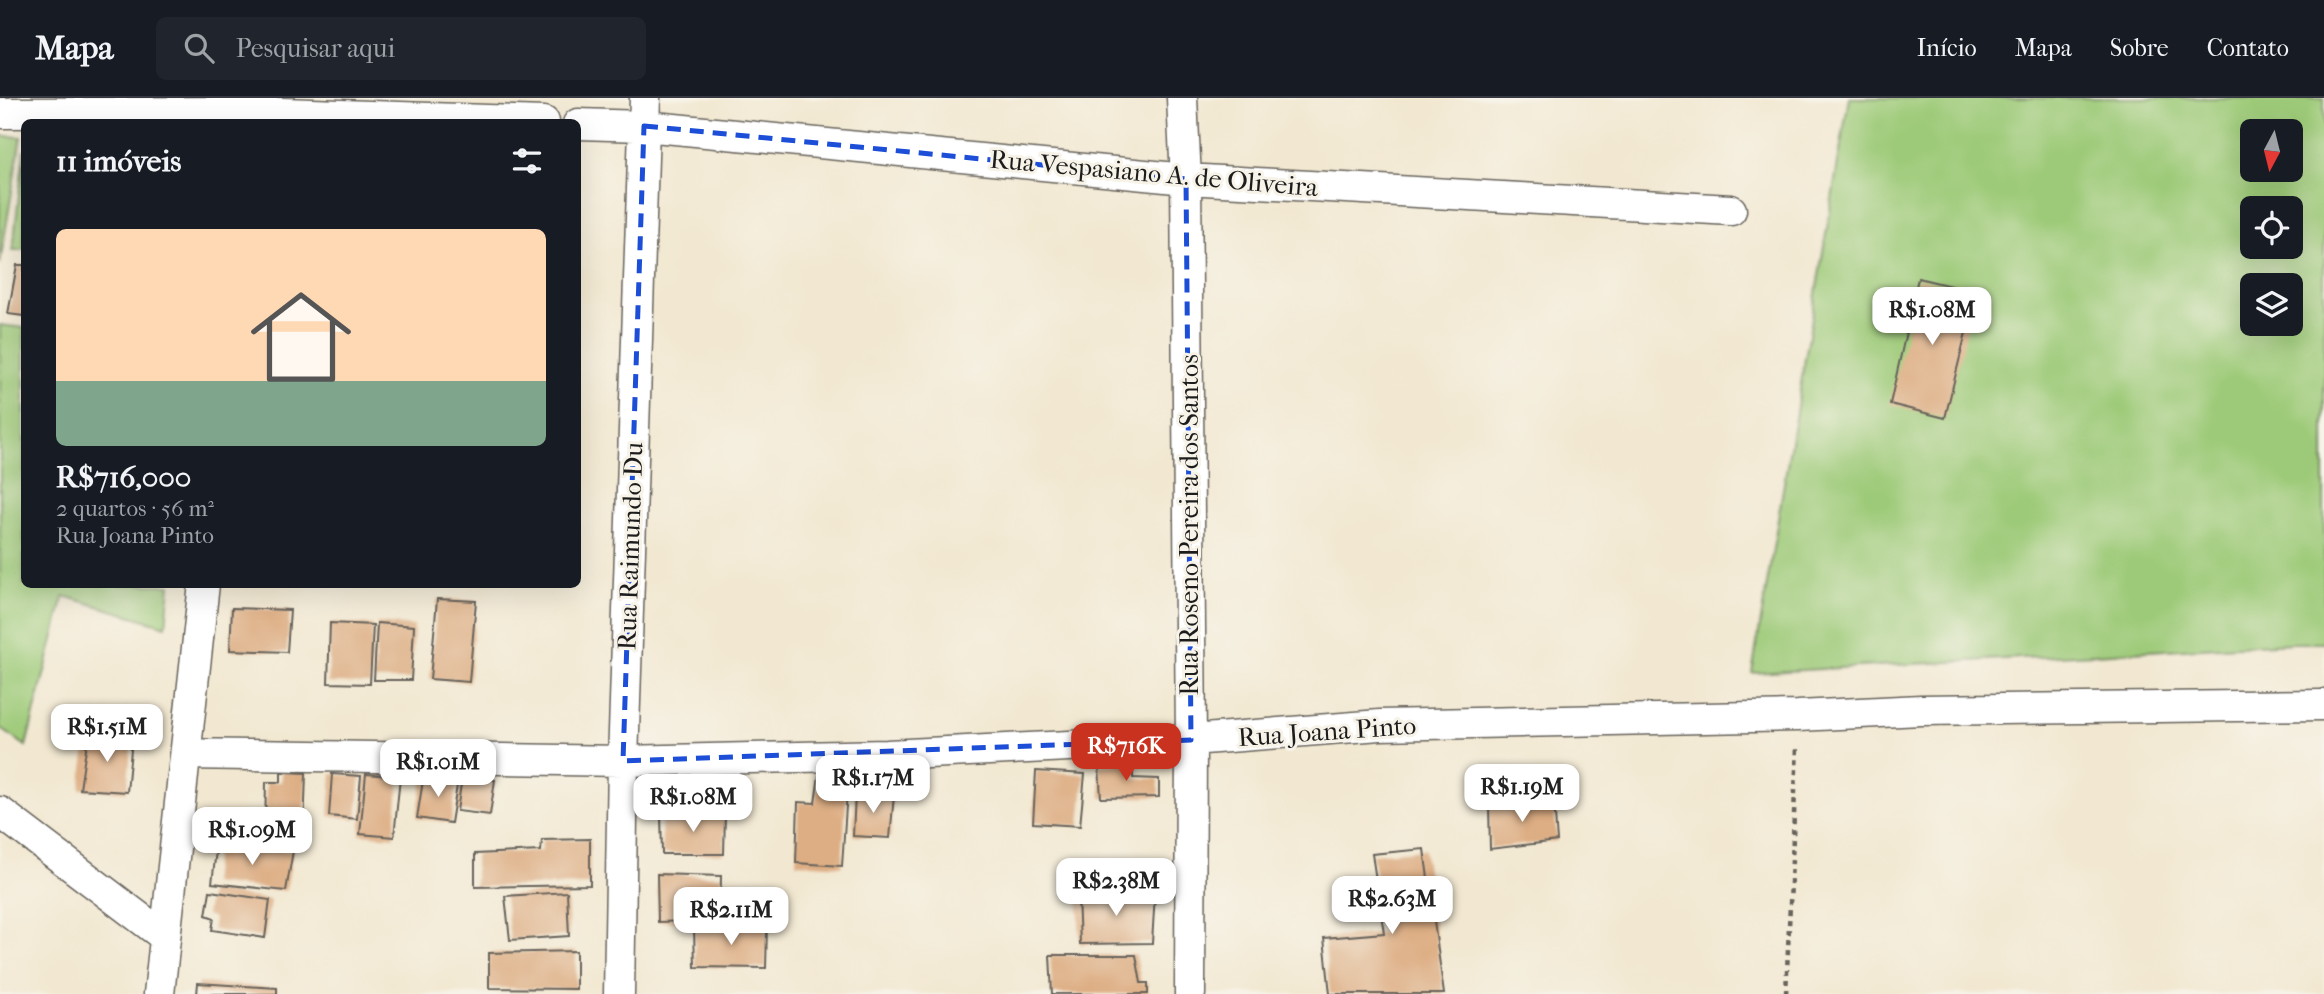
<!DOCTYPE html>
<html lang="pt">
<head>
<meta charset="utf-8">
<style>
	body { margin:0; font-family:"IM FELL French Canon",serif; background:#20242c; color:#f1f3f6; height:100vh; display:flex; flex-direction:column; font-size:26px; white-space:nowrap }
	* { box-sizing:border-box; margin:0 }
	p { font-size:23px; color:#9ea1a6 }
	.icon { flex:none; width:38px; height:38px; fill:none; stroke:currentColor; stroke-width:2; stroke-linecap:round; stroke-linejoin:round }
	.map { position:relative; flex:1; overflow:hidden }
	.sheet { position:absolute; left:21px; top:21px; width:560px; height:469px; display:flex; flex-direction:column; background:#171b24; border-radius:10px; box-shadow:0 7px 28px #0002 }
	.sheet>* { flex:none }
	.needle { width:46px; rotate:187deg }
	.controls { position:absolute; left:2240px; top:21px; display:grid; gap:14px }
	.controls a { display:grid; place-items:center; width:63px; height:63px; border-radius:10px; background:#171b24; box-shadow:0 7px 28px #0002; font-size:35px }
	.price { position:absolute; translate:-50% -60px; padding:0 16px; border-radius:14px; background:#fff; color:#222; font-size:23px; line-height:46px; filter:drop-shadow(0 2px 4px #0008) }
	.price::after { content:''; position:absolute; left:50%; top:42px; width:21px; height:16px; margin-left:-10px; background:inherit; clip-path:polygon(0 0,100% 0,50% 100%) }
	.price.on { background:#c8321e; color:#fff }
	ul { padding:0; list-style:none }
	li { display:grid; align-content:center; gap:14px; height:371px; padding:0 35px }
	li+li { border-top:2px solid #363941 }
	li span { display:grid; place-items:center; height:217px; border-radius:10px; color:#555 }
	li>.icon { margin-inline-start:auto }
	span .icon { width:126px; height:126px; fill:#fffc; stroke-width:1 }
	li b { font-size:30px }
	h2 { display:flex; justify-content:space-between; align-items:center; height:84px; padding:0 35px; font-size:30px }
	header { display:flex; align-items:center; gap:42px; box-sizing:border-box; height:98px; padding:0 35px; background:#171b24; border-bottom:2px solid #363941 }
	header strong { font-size:33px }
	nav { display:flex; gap:38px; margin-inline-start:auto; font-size:24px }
	.search { width:490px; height:63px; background:#20242c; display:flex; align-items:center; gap:18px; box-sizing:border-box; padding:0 24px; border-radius:10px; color:#9ea1a6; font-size:26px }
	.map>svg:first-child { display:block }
	.green { fill:#9dca78; stroke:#5c734a; stroke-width:2; fill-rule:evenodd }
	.building { fill:#ddad83 }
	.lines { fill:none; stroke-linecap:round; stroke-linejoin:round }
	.minor-casing { stroke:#67635b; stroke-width:33 }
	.path { stroke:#67635b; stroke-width:4.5; stroke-dasharray:5 5; stroke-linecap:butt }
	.minor { stroke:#fff; stroke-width:30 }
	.marked { fill:none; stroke:#1d4ed8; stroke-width:5; stroke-dasharray:14 9; stroke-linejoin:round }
	.labels { text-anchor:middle; stroke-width:6; stroke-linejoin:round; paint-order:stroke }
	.street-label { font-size:26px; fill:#1c1c1c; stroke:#f7f3e8 }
</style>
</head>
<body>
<header>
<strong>Mapa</strong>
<div class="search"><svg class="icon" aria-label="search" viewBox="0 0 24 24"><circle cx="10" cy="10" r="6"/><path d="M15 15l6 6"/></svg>Pesquisar aqui</div>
<nav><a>Início</a><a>Mapa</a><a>Sobre</a><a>Contato</a></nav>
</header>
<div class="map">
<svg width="2324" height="896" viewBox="0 0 2324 896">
	<rect width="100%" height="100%" fill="#f7f3e8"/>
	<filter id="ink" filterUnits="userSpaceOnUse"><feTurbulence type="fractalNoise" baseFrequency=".0143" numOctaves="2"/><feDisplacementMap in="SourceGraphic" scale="14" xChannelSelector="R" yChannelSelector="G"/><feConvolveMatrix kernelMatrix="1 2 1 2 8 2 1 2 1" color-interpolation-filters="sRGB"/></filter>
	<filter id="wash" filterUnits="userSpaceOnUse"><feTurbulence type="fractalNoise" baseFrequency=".00686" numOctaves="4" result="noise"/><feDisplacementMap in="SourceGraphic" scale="28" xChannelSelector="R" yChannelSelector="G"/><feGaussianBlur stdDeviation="1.57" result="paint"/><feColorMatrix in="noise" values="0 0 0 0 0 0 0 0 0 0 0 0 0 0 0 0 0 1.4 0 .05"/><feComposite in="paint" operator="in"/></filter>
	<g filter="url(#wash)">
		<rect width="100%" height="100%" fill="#f2e8d1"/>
		<!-- green -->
		<path class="green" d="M1849 0H2324V545H2292L1752 575ZM2252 33H2291V72H2252ZM2252 110H2291V149H2252ZM2252 187H2291V226H2252Z
			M0 38 21 39 0 166Z
			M24 51V152H13Z
			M0 227 24 230V486L170 487 166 528 64 498 26 648 0 630Z"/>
		<g id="blocks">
			<!-- building -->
			<path class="building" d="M17 167H24V218L8 216Z
				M1918 180 1976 194 1945 320 1890 306Z
				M437 501 476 503 469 584 430 581Z
				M232 510 290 512 287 554 230 552Z
				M330 525 373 527 370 586 328 585Z
				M377 525 414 528 411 582H374Z
				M88 637 132 641 127 694 80 691Z
				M1133 665V680L1159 681V699L1101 700 1099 668Z
				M1036 673 1085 676 1080 728 1033 725Z
				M281 674 306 675 304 733 265 732 266 684H281Z
				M332 676 361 678 357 721 329 718Z
				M366 676 400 679 394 739 360 736Z
				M424 676 458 681 451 725 417 720Z
				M819 677 848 678 842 768 796 765 798 704 815 705Z
				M462 679 495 682 490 717 457 713Z
				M855 695 894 697 890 740 853 738Z
				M1554 703 1557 743 1490 751 1489 708Z
				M725 715 724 756H662L661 716Z
				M590 741V787L475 789V756L541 753 542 742Z
				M217 745 293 753 286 793 212 785Z
				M1424 751 1444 896H1330L1324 840 1384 835 1372 756Z
				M657 776 721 778 720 822 658 824Z
				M210 793 270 802 265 840 212 832 214 820 206 817Z
				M567 794 569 838 510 842 505 798Z
				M1155 795 1152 845 1080 846 1078 797Z
				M767 829 766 870 695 869 694 830Z
				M576 853V891L489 890V855Z
				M1050 857H1136L1141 885H1148V896H1052Z
				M198 885 277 890V896H197Z"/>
		</g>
	</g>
	<g filter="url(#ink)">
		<use href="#blocks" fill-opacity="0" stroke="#67635b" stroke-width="2"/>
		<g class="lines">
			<defs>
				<path id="minor" d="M1182 0 1186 81 1191 642 1190 896
					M0 15 253 14 544 24
					M578 26 644 28 1186 81 1731 112
					M186 656 623 663 887 657 1191 642 1380 627 1798 618 1921 612 2324 607
					M0 714 165 839
					M159 896 204 486
					M619 896 623 663 645 0"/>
			</defs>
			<!-- minor casing -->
			<use href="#minor" class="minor-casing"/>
			<!-- path -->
			<path class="path" d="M1786 896 1797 649"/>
			<!-- minor -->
			<use href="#minor" class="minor"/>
		</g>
	</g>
	<!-- marked area -->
	<path class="marked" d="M644 28 1186 81 1191 642 623 663Z"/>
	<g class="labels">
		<!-- street labels -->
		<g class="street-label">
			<text transform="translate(1154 75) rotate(5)" y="9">Rua Vespasiano A. de Oliveira</text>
			<text transform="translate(1189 427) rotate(-90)" y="9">Rua Roseno Pereira dos Santos</text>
			<text transform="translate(630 448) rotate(-88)" y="9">Rua Raimundo Du</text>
			<text transform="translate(1327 633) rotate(-4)" y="9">Rua Joana Pinto</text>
		</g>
	</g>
</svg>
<div class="controls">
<a><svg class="needle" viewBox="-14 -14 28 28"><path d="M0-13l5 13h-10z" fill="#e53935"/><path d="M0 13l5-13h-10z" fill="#9ea1a6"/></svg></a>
<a><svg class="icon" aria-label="locate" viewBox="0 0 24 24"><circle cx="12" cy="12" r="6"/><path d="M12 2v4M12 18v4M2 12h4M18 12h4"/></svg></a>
<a><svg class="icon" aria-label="layers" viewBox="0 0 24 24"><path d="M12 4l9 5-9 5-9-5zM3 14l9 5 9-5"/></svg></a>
</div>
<b class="price" style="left:1932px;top:249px">R$1.08M</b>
<b class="price" style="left:107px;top:666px">R$1.51M</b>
<b class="price on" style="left:1126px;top:685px">R$716K</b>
<b class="price" style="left:438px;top:701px">R$1.01M</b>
<b class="price" style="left:873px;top:717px">R$1.17M</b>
<b class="price" style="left:1522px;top:726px">R$1.19M</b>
<b class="price" style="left:693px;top:736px">R$1.08M</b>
<b class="price" style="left:252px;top:769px">R$1.09M</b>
<b class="price" style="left:1116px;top:820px">R$2.38M</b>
<b class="price" style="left:1392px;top:838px">R$2.63M</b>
<b class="price" style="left:731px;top:849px">R$2.11M</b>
<section class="sheet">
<h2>11 imóveis<svg class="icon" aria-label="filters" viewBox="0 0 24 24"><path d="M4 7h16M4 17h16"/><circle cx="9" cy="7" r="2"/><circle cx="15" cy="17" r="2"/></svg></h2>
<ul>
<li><span style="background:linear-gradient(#ffd9b3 70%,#7fa58c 0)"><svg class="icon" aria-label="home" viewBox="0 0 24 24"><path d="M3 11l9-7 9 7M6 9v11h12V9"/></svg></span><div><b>R$716,000</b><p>2 quartos · 56 m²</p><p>Rua Joana Pinto</p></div></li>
</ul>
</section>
</div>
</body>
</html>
